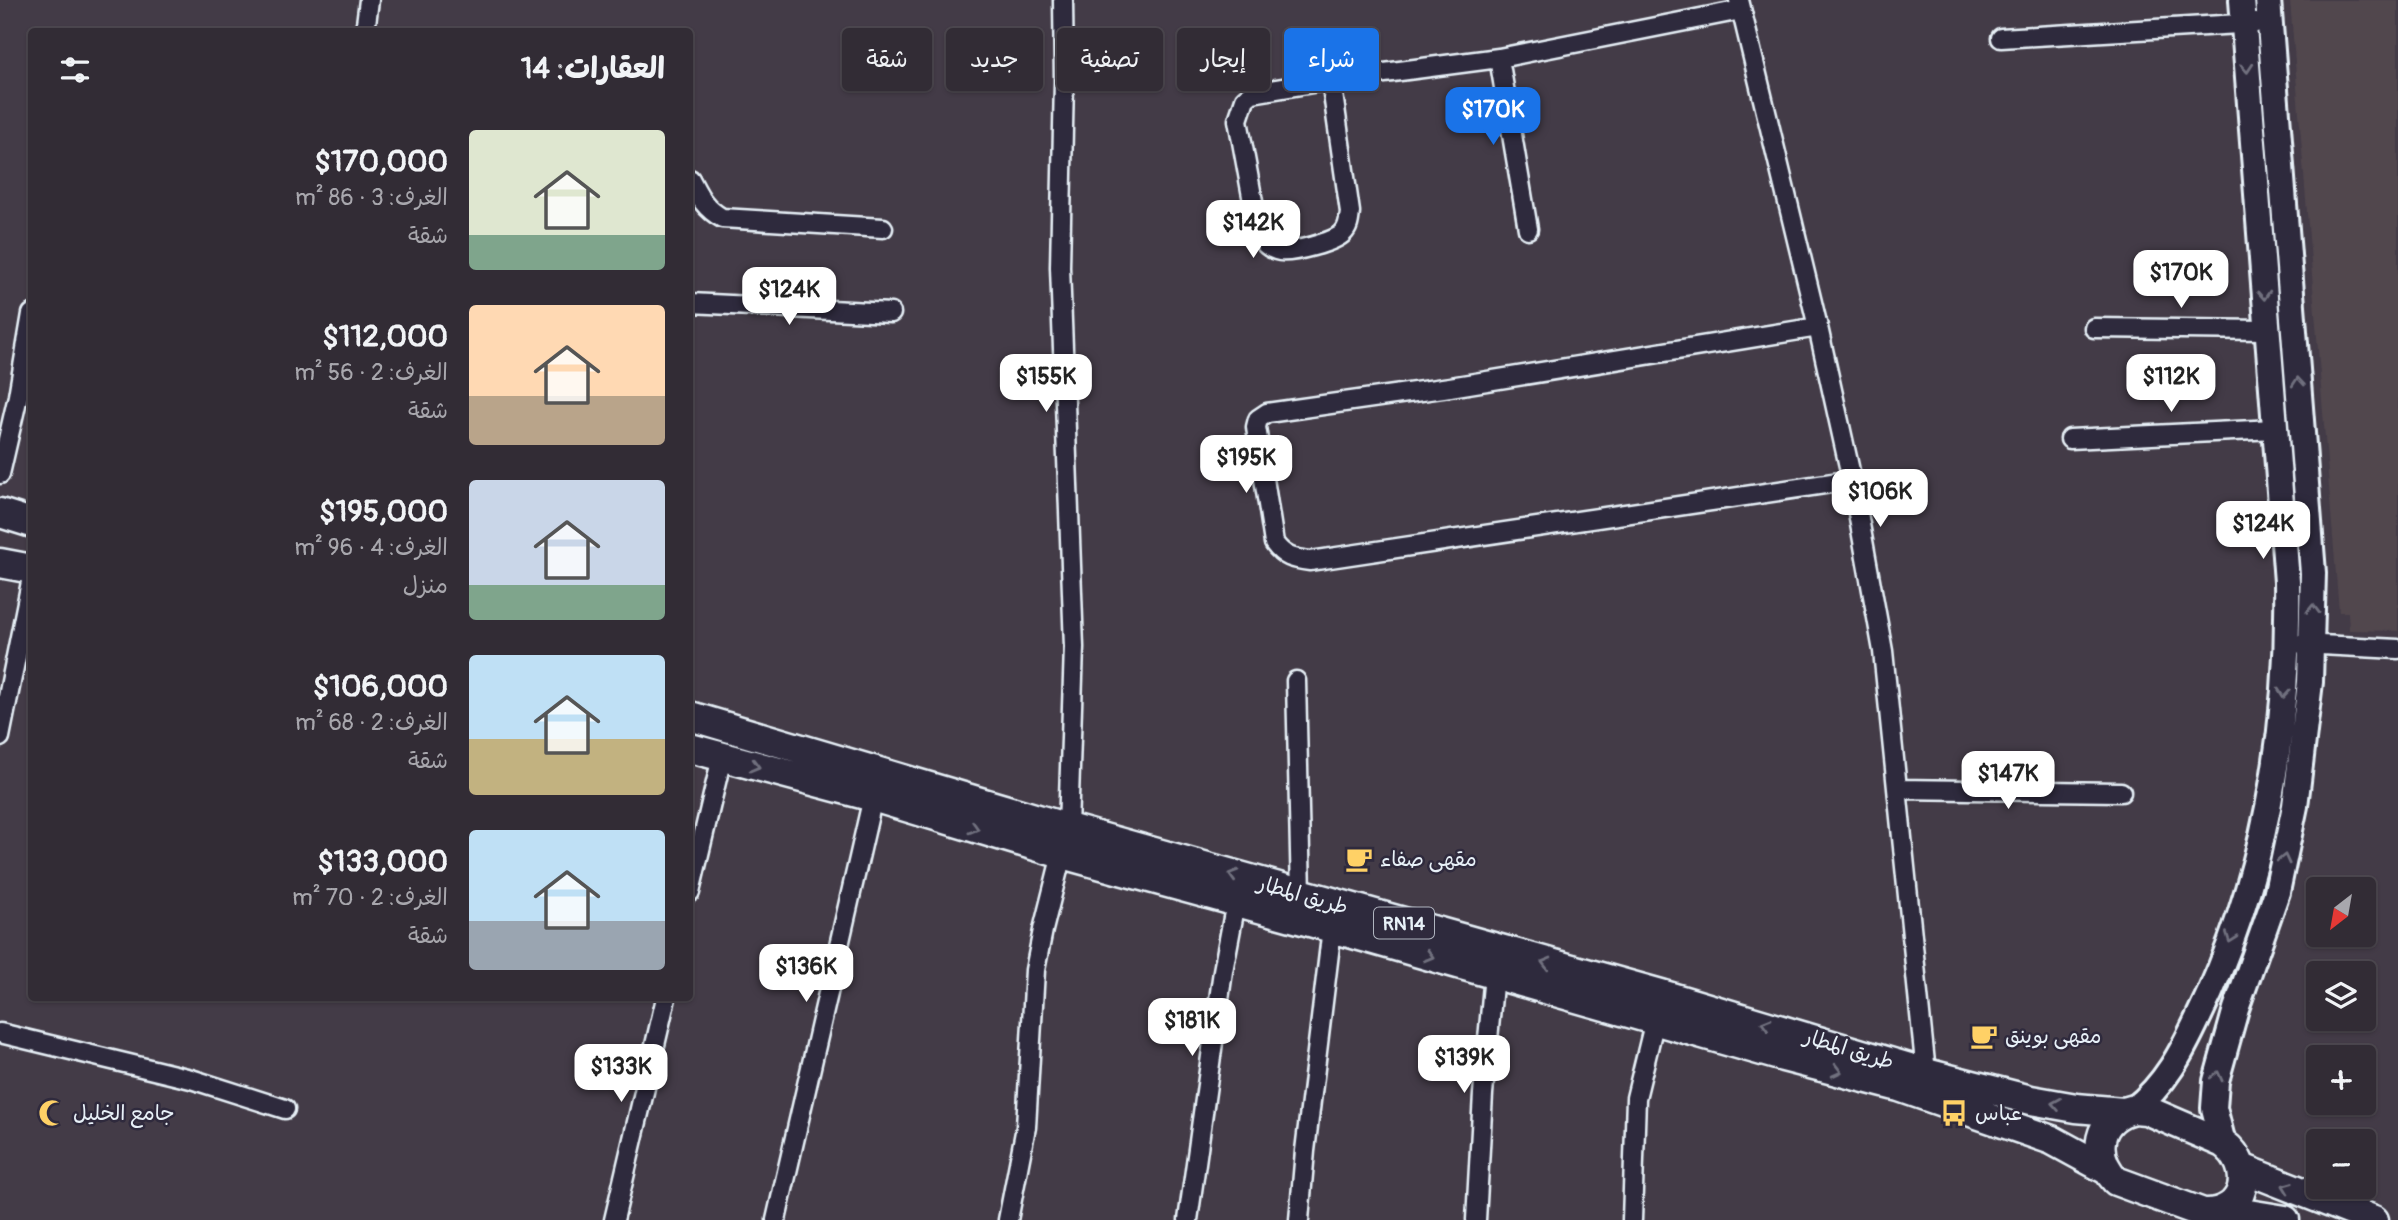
<!DOCTYPE html>
<html lang="ar">
<head>
<meta charset="utf-8">
<style>
	body { margin:0; font-family:Pangolin,"Playpen Sans Arabic",sans-serif; background:#3d3841; color:#f1f3f6; direction:rtl; height:100vh; display:flex; flex-direction:column; font-size:26px; white-space:nowrap }
	* { box-sizing:border-box; margin:0 }
	p { font-size:23px; color:#a8a7ad }
	.icon { flex:none; width:38px; height:38px; fill:none; stroke:currentColor; stroke-width:2; stroke-linecap:round; stroke-linejoin:round }
	.map { position:relative; flex:1; overflow:hidden; direction:ltr }
	.panel { position:absolute; left:28px; top:28px; width:665px; height:973px; display:flex; flex-direction:column; background:#322c35; border-radius:7px; box-shadow:0 2px 5px #0004,0 0 0 2px #4d4850; direction:rtl }
	.panel>* { flex:none }
	.hud { position:absolute; left:714px; top:28px; width:665px; height:63px; direction:rtl; display:flex; gap:14px }
	.needle { width:46px; rotate:211deg }
	.buttons { position:absolute; left:2306px; top:877px; display:grid; gap:14px }
	.buttons a { display:grid; place-items:center; width:70px; height:70px; border-radius:7px; background:#322c35; box-shadow:0 2px 5px #0004,0 0 0 2px #4d4850; font-size:35px }
	.price { position:absolute; translate:-50% -60px; padding:0 16px; border-radius:14px; background:#fff; color:#222; font-size:23px; line-height:46px; filter:drop-shadow(0 2px 4px #0008) }
	.price::after { content:''; position:absolute; left:50%; top:42px; width:21px; height:16px; margin-left:-10px; background:inherit; clip-path:polygon(0 0,100% 0,50% 100%) }
	.price.on { background:#1a73e8; color:#fff }
	ul { padding:0; list-style:none }
	li { display:flex; align-items:center; gap:21px; height:175px; padding:0 28px }
	li span { display:grid; place-items:center; flex:none; width:196px; height:140px; border-radius:7px; color:#555 }
	li>.icon { margin-inline-start:auto }
	span .icon { width:84px; height:84px; fill:#fffc; stroke-width:1 }
	li b { font-size:30px }
	h2 { display:flex; justify-content:space-between; align-items:center; height:84px; padding:0 28px; font-size:30px }
	.chip { padding:0 24px; border-radius:7px; background:#322c35; box-shadow:0 2px 5px #0004,0 0 0 2px #4d4850; font-size:24px; line-height:63px }
	.chip.on { background:#1a73e8; color:#fff }
	.map>svg:first-child { display:block }
	.built { fill:#51474e }
	.lines { fill:none; stroke-linecap:round; stroke-linejoin:round }
	.street-casing { stroke:#e8f1f8; stroke-width:23 }
	.secondary-casing { stroke:#e8f1f8; stroke-width:30 }
	.primary-casing { stroke:#e8f1f8; stroke-width:33 }
	.street { stroke:#2f2a3d; stroke-width:18 }
	.secondary { stroke:#2f2a3d; stroke-width:24 }
	.primary { stroke:#2f2a3d; stroke-width:28 }
	.oneway { stroke:#70707e }
	.labels { text-anchor:middle; stroke-width:5; stroke-linejoin:round; paint-order:stroke }
	.shield { fill:#2f2a3d; stroke:#b0b5c0; stroke-width:2 }
	.shield-label { font-size:19px; font-weight:bold; fill:#e8f1f8 }
	.poi-label { font-size:21px; fill:#e8f1f8; stroke:#2f2a3d; text-anchor:start }
	.street-label { font-size:21px; fill:#e8f1f8; stroke:#2f2a3d }
</style>
</head>
<body>
<div class="map">
<svg width="2398" height="1220" viewBox="0 0 2398 1220">
	<rect width="100%" height="100%" fill="#433b47"/>
	<filter id="ink" filterUnits="userSpaceOnUse"><feTurbulence type="fractalNoise" baseFrequency=".0143" numOctaves="2"/><feDisplacementMap in="SourceGraphic" scale="14" xChannelSelector="R" yChannelSelector="G"/><feConvolveMatrix kernelMatrix="1 2 1 2 8 2 1 2 1" color-interpolation-filters="sRGB"/></filter>
	<g filter="url(#ink)">
		<!-- built -->
		<path class="built" d="M2290 0H2398V631L2349 630 2348 612H2339Z"/>
		<g class="lines">
			<defs>
				<path id="street" d="M1063 0 1064 81 1060 267 1074 647 1068 828
					M1739 0 1818 327 1852 480 1883 651 1926 1073
					M365 32 369 0
					M2001 38 2256 23
					M1499 58 1528 229
					M1331 80 1350 212C1349 220 1349 227 1343 233 1335 242 1292 253 1280 251 1269 249 1264 244 1259 234L1238 120 1245 99 1252 93 1331 80 1499 58 1741 10
					M690 179C699 196 704 208 722 218L883 228
					M690 303 891 313
					M1818 327 1450 387 1267 413 1258 419 1256 427 1274 543C1284 557 1293 559 1310 561L1852 480
					M2094 328 2267 330
					M2070 439 2275 429
					M0 474 18 396 32 314
					M2301 644 2398 649
					M1296 681 1301 894
					M0 737 32 577
					M1897 789 2121 792
					M690 892 722 757
					M0 1033 191 1079 285 1109
					M614 1220 666 998
					M776 1220 873 797
					M1008 1220 1026 1127 1035 970 1043 930 1062 854
					M1188 1220 1223 971 1236 902
					M1299 1220 1305 1151 1332 928
					M1476 1220 1483 1094 1494 974
					M1632 1220 1636 1098 1655 1020"/>
				<path id="secondary" d="M2134 1109C2165 1085 2182 1052 2198 1018 2264 884 2290 731 2287 582L2242 0
					M2223 1143 2214 1108 2216 1081 2236 1009 2277 892 2295 806 2310 682 2313 573 2268 0"/>
				<path id="primary" d="M0 513 32 523
					M0 563 32 569
					M690 716 1068 828 1661 994 1926 1073 2031 1100 2076 1108 2123 1112
					M690 748 873 797 1062 854 1332 928 1783 1057 1899 1087 2052 1140 2107 1170
					M2134 1109 2146 1110 2223 1143C2256 1167 2247 1215 2203 1213L2116 1181C2091 1154 2096 1118 2134 1109Z
					M2242 1168 2374 1220
					M2224 1210 2285 1220"/>
			</defs>
			<!-- street casing -->
			<use href="#street" class="street-casing"/>
			<!-- secondary casing -->
			<use href="#secondary" class="secondary-casing"/>
			<!-- primary casing -->
			<use href="#primary" class="primary-casing"/>
			<!-- street -->
			<use href="#street" class="street"/>
			<!-- secondary -->
			<use href="#secondary" class="secondary"/>
			<!-- primary -->
			<use href="#primary" class="primary"/>
		</g>
		<!-- one-way arrows -->
		<defs><path id="oneway-chevron" d="M-2-3.5L2.5 0L-2 3.5" fill="none" stroke-width="1.6" stroke-linecap="round" stroke-linejoin="round" transform="scale(1.75)"/></defs>
		<g class="oneway">
			<use href="#oneway-chevron" transform="translate(2247 68) rotate(86)"/>
			<use href="#oneway-chevron" transform="translate(2264 295) rotate(86)"/>
			<use href="#oneway-chevron" transform="translate(2298 382) rotate(-95)"/>
			<use href="#oneway-chevron" transform="translate(2313 609) rotate(-89)"/>
			<use href="#oneway-chevron" transform="translate(2284 693) rotate(95)"/>
			<use href="#oneway-chevron" transform="translate(755 766) rotate(15)"/>
			<use href="#oneway-chevron" transform="translate(974 828) rotate(17)"/>
			<use href="#oneway-chevron" transform="translate(2284 859) rotate(-77)"/>
			<use href="#oneway-chevron" transform="translate(1233 875) rotate(-164)"/>
			<use href="#oneway-chevron" transform="translate(2231 938) rotate(110)"/>
			<use href="#oneway-chevron" transform="translate(1429 956) rotate(16)"/>
			<use href="#oneway-chevron" transform="translate(1546 963) rotate(-165)"/>
			<use href="#oneway-chevron" transform="translate(1766 1024) rotate(-164)"/>
			<use href="#oneway-chevron" transform="translate(1837 1071) rotate(14)"/>
			<use href="#oneway-chevron" transform="translate(2217 1076) rotate(-77)"/>
			<use href="#oneway-chevron" transform="translate(2056 1104) rotate(-170)"/>
			<use href="#oneway-chevron" transform="translate(2287 1187) rotate(-159)"/>
		</g>
	</g>
	<!-- icons -->
	<defs>
		<symbol id="cafe-bare" viewBox="-9 -9 18 18"><path d="M-5.5-4.5H6V0H3Q3 3.5 0 3.5H-2.5Q-5.5 3.5-5.5 0ZM3-3.2v2h1.7v-2ZM-6 4.5H4V6H-6Z" fill="#ffd166" stroke="#2f2a3d" stroke-width="2.5" paint-order="stroke"/></symbol>
		<symbol id="mosque-bare" viewBox="-9 -9 18 18"><path d="M3.5-4.9A6 6 0 1 0 3.5 4.9A5 5 0 1 1 3.5-4.9Z" fill="#ffd166" stroke="#2f2a3d" stroke-width="2.5" paint-order="stroke"/></symbol>
		<symbol id="bus-bare" viewBox="-9 -9 18 18"><path d="M-5-6H5V4H4V6H2V4H-2V6H-4V4H-5ZM-3.5-4V0h7V-4ZM-3.5 1.2v1.5H-2V1.2ZM2 1.2v1.5H3.5V1.2Z" fill="#ffd166" stroke="#2f2a3d" stroke-width="2.5" paint-order="stroke"/></symbol>
	</defs>
	<g fill-rule="evenodd">
		<use href="#cafe-bare" x="1340" y="840" width="38" height="38"/>
		<use href="#cafe-bare" x="1965" y="1017" width="38" height="38"/>
		<use href="#mosque-bare" x="33" y="1094" width="38" height="38"/>
		<use href="#bus-bare" x="1935" y="1094" width="38" height="38"/>
	</g>
	<g class="labels">
		<!-- shield labels -->
		<rect class="shield" x="1374" y="907.5" width="60" height="31" rx="5"/>
		<g class="shield-label">
			<text x="1404" y="930">RN14</text>
		</g>
		<!-- poi labels -->
		<g class="poi-label">
			<text x="1380" y="866">مقهى صفاء</text>
			<text x="2005" y="1043">مقهى بوينق</text>
			<text x="73" y="1120">جامع الخليل</text>
			<text x="1975" y="1120">عباس</text>
		</g>
		<!-- street labels -->
		<g class="street-label">
			<text transform="translate(1303 895) rotate(16)" y="7">طريق المطار</text>
			<text transform="translate(1849 1049) rotate(17)" y="7">طريق المطار</text>
		</g>
	</g>
</svg>
<div class="buttons">
<a><svg class="needle" viewBox="-14 -14 28 28"><path d="M0-13l5 13h-10z" fill="#e53935"/><path d="M0 13l5-13h-10z" fill="#a8a7ad"/></svg></a>
<a><svg class="icon" aria-label="layers" viewBox="0 0 24 24"><path d="M12 4l9 5-9 5-9-5zM3 14l9 5 9-5"/></svg></a>
<a>+</a>
<a>−</a>
</div>
<b class="price on" style="left:1493px;top:147px">$170K</b>
<b class="price" style="left:1253px;top:260px">$142K</b>
<b class="price" style="left:2181px;top:310px">$170K</b>
<b class="price" style="left:789px;top:327px">$124K</b>
<b class="price" style="left:1046px;top:414px">$155K</b>
<b class="price" style="left:2171px;top:414px">$112K</b>
<b class="price" style="left:1246px;top:495px">$195K</b>
<b class="price" style="left:1880px;top:529px">$106K</b>
<b class="price" style="left:2263px;top:561px">$124K</b>
<b class="price" style="left:2008px;top:811px">$147K</b>
<b class="price" style="left:806px;top:1004px">$136K</b>
<b class="price" style="left:1192px;top:1058px">$181K</b>
<b class="price" style="left:1464px;top:1095px">$139K</b>
<b class="price" style="left:621px;top:1104px">$133K</b>
<div class="hud">
<a class="chip on">شراء</a>
<a class="chip">إيجار</a>
<a class="chip">تصفية</a>
<a class="chip">جديد</a>
<a class="chip">شقة</a>
</div>
<section class="panel">
<h2>العقارات: 14<svg class="icon" aria-label="filters" viewBox="0 0 24 24"><path d="M4 7h16M4 17h16"/><circle cx="9" cy="7" r="2"/><circle cx="15" cy="17" r="2"/></svg></h2>
<ul>
<li><span style="background:linear-gradient(#dfe7d0 75%,#7fa58c 0)"><svg class="icon" aria-label="home" viewBox="0 0 24 24"><path d="M3 11l9-7 9 7M6 9v11h12V9"/></svg></span><div><b>$170,000</b><p>الغرف: 3 · 86 m²</p><p>شقة</p></div></li>
<li><span style="background:linear-gradient(#ffd9b3 65%,#b9a48a 0)"><svg class="icon" aria-label="home" viewBox="0 0 24 24"><path d="M3 11l9-7 9 7M6 9v11h12V9"/></svg></span><div><b>$112,000</b><p>الغرف: 2 · 56 m²</p><p>شقة</p></div></li>
<li><span style="background:linear-gradient(#c9d6e8 75%,#7fa58c 0)"><svg class="icon" aria-label="home" viewBox="0 0 24 24"><path d="M3 11l9-7 9 7M6 9v11h12V9"/></svg></span><div><b>$195,000</b><p>الغرف: 4 · 96 m²</p><p>منزل</p></div></li>
<li><span style="background:linear-gradient(#bfe0f5 60%,#c2b280 0)"><svg class="icon" aria-label="home" viewBox="0 0 24 24"><path d="M3 11l9-7 9 7M6 9v11h12V9"/></svg></span><div><b>$106,000</b><p>الغرف: 2 · 68 m²</p><p>شقة</p></div></li>
<li><span style="background:linear-gradient(#bfe0f5 65%,#9aa5b1 0)"><svg class="icon" aria-label="home" viewBox="0 0 24 24"><path d="M3 11l9-7 9 7M6 9v11h12V9"/></svg></span><div><b>$133,000</b><p>الغرف: 2 · 70 m²</p><p>شقة</p></div></li>
</ul>
</section>
</div>
</body>
</html>
